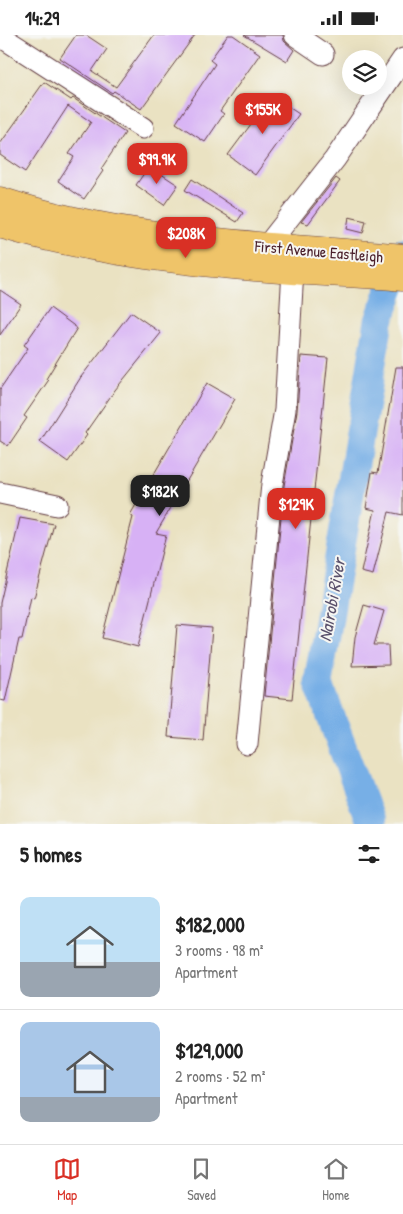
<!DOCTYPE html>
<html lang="en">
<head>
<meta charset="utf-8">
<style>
	body { margin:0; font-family:"Patrick Hand",sans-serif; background:#f6f6f6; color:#222; height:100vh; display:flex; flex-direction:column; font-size:19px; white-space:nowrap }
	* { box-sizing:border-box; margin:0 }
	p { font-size:16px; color:#767676 }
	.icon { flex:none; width:28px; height:28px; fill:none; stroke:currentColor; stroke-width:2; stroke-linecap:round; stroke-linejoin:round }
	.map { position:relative; height:789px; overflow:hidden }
	.panel { display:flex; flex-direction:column; background:#fff; flex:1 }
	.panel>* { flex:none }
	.fabs { position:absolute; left:342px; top:15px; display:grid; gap:10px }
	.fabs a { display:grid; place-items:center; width:45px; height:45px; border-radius:50%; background:#fff; box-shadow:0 5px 20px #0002; font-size:25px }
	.price { position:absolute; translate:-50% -42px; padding:0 11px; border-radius:10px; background:#d93025; color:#fff; font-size:16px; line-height:32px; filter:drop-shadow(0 1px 2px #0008) }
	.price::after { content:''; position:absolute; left:50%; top:30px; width:15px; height:11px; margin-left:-8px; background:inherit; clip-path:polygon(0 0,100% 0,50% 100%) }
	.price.on { background:#222; color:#fff }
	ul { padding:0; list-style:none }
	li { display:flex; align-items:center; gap:15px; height:125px; padding:0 20px }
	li+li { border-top:1px solid #e0e0e0 }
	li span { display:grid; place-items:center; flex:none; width:140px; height:100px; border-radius:10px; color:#555 }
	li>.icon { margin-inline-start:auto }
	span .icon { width:60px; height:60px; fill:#fffc; stroke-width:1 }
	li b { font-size:21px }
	h2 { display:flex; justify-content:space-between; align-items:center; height:60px; padding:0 20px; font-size:21px }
	.status { display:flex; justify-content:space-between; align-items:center; height:35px; padding:0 25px; background:#fff; direction:ltr }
	.status svg { height:14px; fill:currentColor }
	.tab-bar { display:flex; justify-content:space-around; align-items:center; height:70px; border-top:1px solid #e0e0e0; background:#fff; font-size:14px; color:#767676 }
	.tab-bar a { display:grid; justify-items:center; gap:2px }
	.tab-bar .on { color:#d93025 }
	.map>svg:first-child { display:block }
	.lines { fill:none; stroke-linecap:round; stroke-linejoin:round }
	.river { stroke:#77afe6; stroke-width:29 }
	.building { fill:#d7b1f5 }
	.minor-casing { stroke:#623c42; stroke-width:23 }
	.major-casing { stroke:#623c42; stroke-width:29 }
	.minor { stroke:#fff; stroke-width:21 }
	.major { stroke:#efc469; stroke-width:28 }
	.labels { text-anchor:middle; stroke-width:4; stroke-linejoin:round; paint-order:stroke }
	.street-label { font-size:16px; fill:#4a1f2b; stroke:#f6f6f2 }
	.water-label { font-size:18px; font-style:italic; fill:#5a516c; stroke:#f6f6f2 }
</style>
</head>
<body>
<div class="status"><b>14:29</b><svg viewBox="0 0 49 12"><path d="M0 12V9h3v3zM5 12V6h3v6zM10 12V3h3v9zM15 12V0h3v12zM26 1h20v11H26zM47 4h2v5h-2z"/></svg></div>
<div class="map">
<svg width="403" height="789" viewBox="0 0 403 789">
	<rect width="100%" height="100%" fill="#f6f6f2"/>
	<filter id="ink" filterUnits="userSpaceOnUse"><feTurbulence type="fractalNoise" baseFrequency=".02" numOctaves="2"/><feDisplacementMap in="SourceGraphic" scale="10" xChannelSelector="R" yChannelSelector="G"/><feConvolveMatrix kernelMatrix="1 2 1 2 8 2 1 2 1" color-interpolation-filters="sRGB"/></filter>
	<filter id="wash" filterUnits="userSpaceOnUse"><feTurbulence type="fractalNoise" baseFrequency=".0096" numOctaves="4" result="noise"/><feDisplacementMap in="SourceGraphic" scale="20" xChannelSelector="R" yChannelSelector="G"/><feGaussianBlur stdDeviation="1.12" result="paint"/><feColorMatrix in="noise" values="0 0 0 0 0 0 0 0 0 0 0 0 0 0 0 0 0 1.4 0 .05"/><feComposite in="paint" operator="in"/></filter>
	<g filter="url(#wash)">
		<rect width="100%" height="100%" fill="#eae2c2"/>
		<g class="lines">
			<!-- river -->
			<path class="river" d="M371 789 318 647 379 286 403 218"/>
		</g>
		<g id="blocks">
			<!-- building -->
			<path class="building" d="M76 0H86L107 14 92 36 116 52 154 0H195L141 74 114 56 112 58 60 23Z
				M228 0H233L260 19 220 76 224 79 205 107 176 88 215 29 210 25Z
				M244 0H283L284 6 294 15 287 26Z
				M44 47 71 65 73 63 125 98 101 134 103 136 84 164 58 146 74 122 69 119 91 87 68 71 25 137 0 120V109Z
				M272 61 299 79 255 140 228 120Z
				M149 131 178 150 164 170 136 150Z
				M336 143 340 146 308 189 301 187Z
				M192 144 243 178 237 187 185 155Z
				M349 182 366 186 363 198 347 194Z
				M0 255 21 269 0 300Z
				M50 273 77 293 46 344 48 346 24 381 27 383 8 411 0 406V354L28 313 24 310Z
				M131 277 161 298 115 355 85 398 87 400 68 427 40 407 81 342Z
				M301 321 328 323 292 664 264 661 284 451 297 376Z
				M396 332H403V480L389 477 373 540 361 537 375 475 366 473 372 437 378 438Z
				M207 348 235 364 156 498 166 500 138 612 102 603 133 482 130 480Z
				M20 483 54 489 34 563 31 562 22 604H19L5 666 0 665V568Z
				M364 570 384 576 374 610H388L389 630 352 631 355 602Z
				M177 590 212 593 203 705 168 702Z"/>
		</g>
	</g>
	<g filter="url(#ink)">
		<use href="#blocks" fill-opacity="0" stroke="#623c42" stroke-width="1"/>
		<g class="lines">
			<defs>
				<path id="minor" d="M295 0 323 19
					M0 1 143 93
					M266 212 335 124 403 24
					M0 458 57 470
					M247 709 272 449 285 375 293 235"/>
				<path id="major" d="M0 166C129 208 269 210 403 223
					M0 189C94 217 195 228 293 235 330 238 366 238 403 242"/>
			</defs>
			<!-- minor casing -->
			<use href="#minor" class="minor-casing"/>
			<!-- major casing -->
			<use href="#major" class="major-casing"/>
			<!-- minor -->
			<use href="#minor" class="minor"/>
			<!-- major -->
			<use href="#major" class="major"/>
		</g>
	</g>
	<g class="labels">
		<!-- street labels -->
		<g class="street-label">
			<text transform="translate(319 216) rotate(5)" y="6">First Avenue Eastleigh</text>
		</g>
		<!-- water labels -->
		<g class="water-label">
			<text transform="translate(332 565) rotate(-80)" y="6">Nairobi River</text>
		</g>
	</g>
</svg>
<div class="fabs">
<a><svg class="icon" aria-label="layers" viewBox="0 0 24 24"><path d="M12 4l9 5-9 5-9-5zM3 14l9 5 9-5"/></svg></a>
</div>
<b class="price" style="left:263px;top:100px">$155K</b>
<b class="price" style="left:157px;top:150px">$99.9K</b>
<b class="price" style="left:186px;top:224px">$208K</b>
<b class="price on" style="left:160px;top:482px">$182K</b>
<b class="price" style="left:296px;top:495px">$129K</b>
</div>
<section class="panel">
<h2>5 homes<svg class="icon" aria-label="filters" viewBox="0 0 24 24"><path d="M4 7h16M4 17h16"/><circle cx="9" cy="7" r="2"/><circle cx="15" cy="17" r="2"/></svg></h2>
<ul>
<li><span style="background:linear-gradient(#bfe0f5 65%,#9aa5b1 0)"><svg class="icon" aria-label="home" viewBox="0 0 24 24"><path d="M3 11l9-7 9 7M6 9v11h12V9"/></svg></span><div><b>$182,000</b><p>3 rooms · 98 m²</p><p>Apartment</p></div></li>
<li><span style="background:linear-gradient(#a9c7e8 75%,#9aa5b1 0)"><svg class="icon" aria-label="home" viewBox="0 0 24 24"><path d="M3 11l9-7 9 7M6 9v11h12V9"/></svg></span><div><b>$129,000</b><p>2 rooms · 52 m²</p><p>Apartment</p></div></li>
</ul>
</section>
<nav class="tab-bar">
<a class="on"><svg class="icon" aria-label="map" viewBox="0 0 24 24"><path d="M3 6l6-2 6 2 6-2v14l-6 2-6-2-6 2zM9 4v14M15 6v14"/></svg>Map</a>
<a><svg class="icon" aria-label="saved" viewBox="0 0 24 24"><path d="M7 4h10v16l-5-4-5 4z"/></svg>Saved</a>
<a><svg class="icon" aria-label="home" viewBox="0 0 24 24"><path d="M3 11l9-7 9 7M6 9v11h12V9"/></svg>Home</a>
</nav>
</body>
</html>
